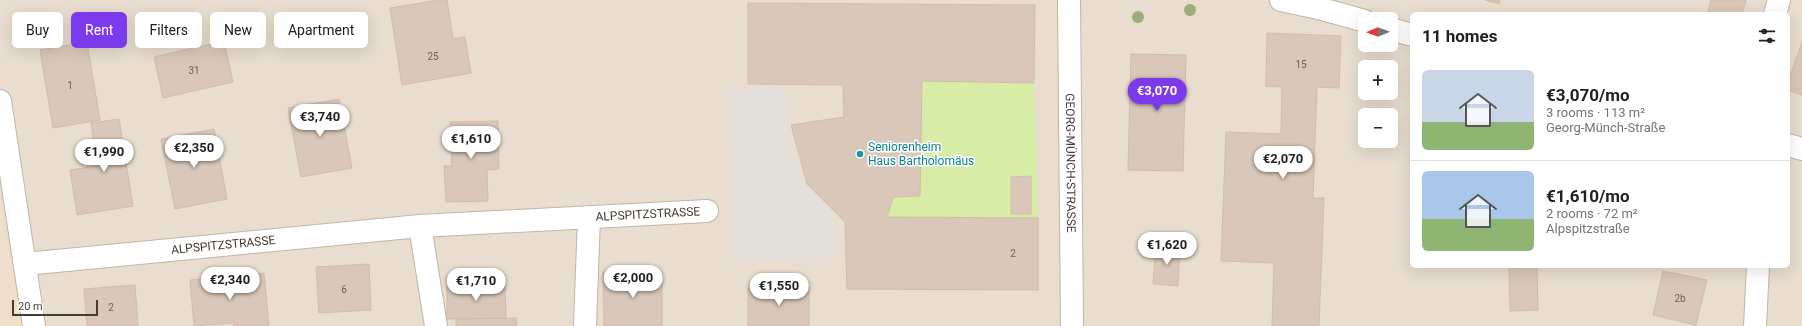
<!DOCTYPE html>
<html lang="en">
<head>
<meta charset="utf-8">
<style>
	body { margin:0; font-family:Roboto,sans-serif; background:#f2f2f2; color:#202124; height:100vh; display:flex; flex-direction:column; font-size:15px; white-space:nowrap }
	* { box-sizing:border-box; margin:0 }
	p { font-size:13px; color:#757577 }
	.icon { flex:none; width:22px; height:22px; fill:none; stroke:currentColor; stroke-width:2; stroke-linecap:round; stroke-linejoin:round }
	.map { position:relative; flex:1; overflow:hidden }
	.sheet { position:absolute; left:1410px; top:12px; width:380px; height:256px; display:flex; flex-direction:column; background:#fff; border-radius:6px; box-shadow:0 4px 16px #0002 }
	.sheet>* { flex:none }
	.hud { position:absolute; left:12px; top:12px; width:380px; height:36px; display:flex; gap:8px }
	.needle { width:26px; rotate:269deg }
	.fabs { position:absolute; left:1358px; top:12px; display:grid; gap:8px }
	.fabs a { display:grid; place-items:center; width:40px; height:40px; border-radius:6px; background:#fff; box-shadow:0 4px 16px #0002; font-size:20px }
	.scale { position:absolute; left:12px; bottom:10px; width:86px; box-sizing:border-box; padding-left:4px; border:2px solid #453b32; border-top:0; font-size:11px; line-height:14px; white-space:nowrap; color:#453b32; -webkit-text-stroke:3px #fff; paint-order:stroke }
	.price { position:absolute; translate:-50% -34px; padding:0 9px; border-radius:14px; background:#fff; color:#222; font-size:13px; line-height:26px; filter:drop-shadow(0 1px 2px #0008) }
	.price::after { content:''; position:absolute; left:50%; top:24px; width:12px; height:9px; margin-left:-6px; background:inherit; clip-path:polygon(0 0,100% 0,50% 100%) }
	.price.current { background:#7c3aed; color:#fff }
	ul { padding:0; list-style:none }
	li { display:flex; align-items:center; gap:12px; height:100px; padding:0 12px }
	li+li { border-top:1px solid #e0e0e0 }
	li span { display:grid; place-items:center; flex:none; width:112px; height:80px; border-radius:6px; color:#555 }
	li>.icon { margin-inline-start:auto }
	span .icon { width:48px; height:48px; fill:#fffc; stroke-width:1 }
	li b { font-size:17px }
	h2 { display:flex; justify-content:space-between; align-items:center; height:48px; padding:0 12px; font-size:17px }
	.chip { padding:0 14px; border-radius:6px; background:#fff; box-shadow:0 4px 16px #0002; font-size:14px; line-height:36px }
	.chip.current { background:#7c3aed; color:#fff }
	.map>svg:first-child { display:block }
	.residential { fill:#e8ddcf; fill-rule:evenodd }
	.education { fill:#efdfca }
	.green { fill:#d7eda5 }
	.parking { fill:#e3dfdb }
	.building { fill:#d9c8b9; stroke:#d2bca9 }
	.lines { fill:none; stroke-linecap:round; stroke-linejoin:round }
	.minor-casing { stroke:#c2b5a7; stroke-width:24 }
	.minor { stroke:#fff; stroke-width:22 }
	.tree { fill:#99af77 }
	.culture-dot { fill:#0f9aa8; stroke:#fff; stroke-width:1.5 }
	.labels { text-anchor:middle; stroke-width:3; stroke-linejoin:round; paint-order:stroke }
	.number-label { font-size:10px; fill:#6a5e54 }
	.culture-label { font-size:12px; fill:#0d838f; stroke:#fff; text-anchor:start }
	.street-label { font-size:12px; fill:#453b32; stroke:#fff }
</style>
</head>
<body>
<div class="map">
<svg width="1802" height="326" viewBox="0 0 1802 326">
	<rect width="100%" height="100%" fill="#f3ece2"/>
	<!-- residential -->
	<path class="residential" d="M0 0H1802V326H0ZM1412 14H1788V266H1412ZM1365 19H1391V45H1365ZM1365 67H1391V93H1365ZM1365 115H1391V141H1365Z"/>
	<!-- education -->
	<path class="education" d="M0 205 24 326H0Z"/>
	<!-- green -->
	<path class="green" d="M922 81 1034 83 1038 218 887 217 893 197 920 196Z"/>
	<!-- parking -->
	<path class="parking" d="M786 88 787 129 803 182 834 216 835 258 731 260 729 89Z"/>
	<!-- building -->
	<path class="building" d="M439 0H447L453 39 465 37 471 73 402 85 390 8Z
		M1485 0H1500L1499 4Z
		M1711 0H1746L1742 14H1717L1708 11Z
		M748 3 1035 5 1034 83 922 81 920 196 893 197 887 217 1038 218V290L847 289 845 222 807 184 791 125 844 117 843 85 748 84Z
		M1267 33 1341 36 1339 88 1317 87 1313 198H1324L1319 326H1272L1274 263 1221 261 1226 132 1281 134 1282 87 1266 86Z
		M224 41 233 82 163 98 154 57Z
		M87 42 100 120 53 128 40 50Z
		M1802 42V95L1788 90V82Z
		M1131 54 1186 55 1183 171 1128 170Z
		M339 99 352 168 301 177 288 108Z
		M119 119 133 206 77 215 70 170 98 166 91 123Z
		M498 121 499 169 487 170 488 201 446 202 444 166H452L450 122Z
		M214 129 227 199 175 209 161 139Z
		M1031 176V214H1011V177Z
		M1156 245 1180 247 1178 286 1153 284Z
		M369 264 371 310 319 313 316 267Z
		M1509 266H1537L1538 310 1510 311Z
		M1663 271 1707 280 1696 325 1653 315Z
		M603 272H662V326H604Z
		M264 273 269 326H234L233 323 194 326 190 280Z
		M135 285 138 326H87L84 289Z
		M505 285 506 318 447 319V286Z
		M809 287V326H748V288Z
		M516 318 517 326H456V319Z"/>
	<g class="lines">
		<defs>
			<g id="minor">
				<path id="s1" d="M1069 0 1072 326"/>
				<path d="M1281 0 1318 8 1365 21"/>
				<path d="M1775 14 1779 0"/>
				<path d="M1391 29 1412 35"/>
				<path d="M0 101 34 326"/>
				<path d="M1788 145 1802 149"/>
				<path d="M420 226 436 326"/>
				<path id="s2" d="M25 264 420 226 707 211"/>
				<path d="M585 326 589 217"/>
				<path d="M1755 326 1758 266"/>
			</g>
		</defs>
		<!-- minor casing -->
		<use href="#minor" class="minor-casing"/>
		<!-- minor -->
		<use href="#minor" class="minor"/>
	</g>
	<!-- trees -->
	<g class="tree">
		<circle cx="1190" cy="10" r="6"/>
		<circle cx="1138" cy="17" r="6"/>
	</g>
	<!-- markers -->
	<circle class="culture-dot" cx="860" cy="154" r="4"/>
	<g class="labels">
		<!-- number labels -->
		<g class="number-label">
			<text x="433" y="60">25</text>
			<text x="1301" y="68">15</text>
			<text x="194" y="74">31</text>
			<text x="70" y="89">1</text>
			<text x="1013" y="257">2</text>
			<text x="344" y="293">6</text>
			<text x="1680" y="302">2b</text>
			<text x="111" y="311">2</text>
		</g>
		<!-- culture labels -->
		<g class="culture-label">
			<text x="868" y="151">Seniorenheim<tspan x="868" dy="14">Haus Bartholomäus</tspan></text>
		</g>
		<!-- street labels -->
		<g class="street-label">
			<text dy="4" stroke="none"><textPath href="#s1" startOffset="163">GEORG-MÜNCH-STRASSE</textPath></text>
			<text dy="4" stroke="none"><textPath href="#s2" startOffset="625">ALPSPITZSTRASSE</textPath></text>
			<text dy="4" stroke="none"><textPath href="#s2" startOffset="199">ALPSPITZSTRASSE</textPath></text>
		</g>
	</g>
</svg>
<div class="fabs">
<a><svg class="needle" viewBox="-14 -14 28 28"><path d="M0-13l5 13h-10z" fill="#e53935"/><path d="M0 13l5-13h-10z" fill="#757577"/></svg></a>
<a>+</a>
<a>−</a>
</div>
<div class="scale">20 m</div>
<b class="price current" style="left:1157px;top:112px">€3,070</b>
<b class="price" style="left:320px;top:138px">€3,740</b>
<b class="price" style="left:471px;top:160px">€1,610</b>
<b class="price" style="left:194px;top:169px">€2,350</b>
<b class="price" style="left:104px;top:173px">€1,990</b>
<b class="price" style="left:1283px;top:180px">€2,070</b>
<b class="price" style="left:1167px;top:266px">€1,620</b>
<b class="price" style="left:633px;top:299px">€2,000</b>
<b class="price" style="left:230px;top:301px">€2,340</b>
<b class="price" style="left:476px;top:302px">€1,710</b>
<b class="price" style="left:779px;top:307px">€1,550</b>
<div class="hud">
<a class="chip">Buy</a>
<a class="chip current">Rent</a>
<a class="chip">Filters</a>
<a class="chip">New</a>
<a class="chip">Apartment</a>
</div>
<section class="sheet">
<h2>11 homes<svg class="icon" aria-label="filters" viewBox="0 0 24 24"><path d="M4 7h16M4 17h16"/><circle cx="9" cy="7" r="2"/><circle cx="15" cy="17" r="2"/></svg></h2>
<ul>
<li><span style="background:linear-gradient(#c9d6e8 65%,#8fb573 0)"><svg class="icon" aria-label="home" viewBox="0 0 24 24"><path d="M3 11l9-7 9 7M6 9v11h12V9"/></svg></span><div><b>€3,070/mo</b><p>3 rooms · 113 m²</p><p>Georg-Münch-Straße</p></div></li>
<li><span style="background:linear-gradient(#a9c7e8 60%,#8fb573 0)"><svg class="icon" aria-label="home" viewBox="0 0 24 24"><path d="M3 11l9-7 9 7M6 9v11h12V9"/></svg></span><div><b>€1,610/mo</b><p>2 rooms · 72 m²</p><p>Alpspitzstraße</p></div></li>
</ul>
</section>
</div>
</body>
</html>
